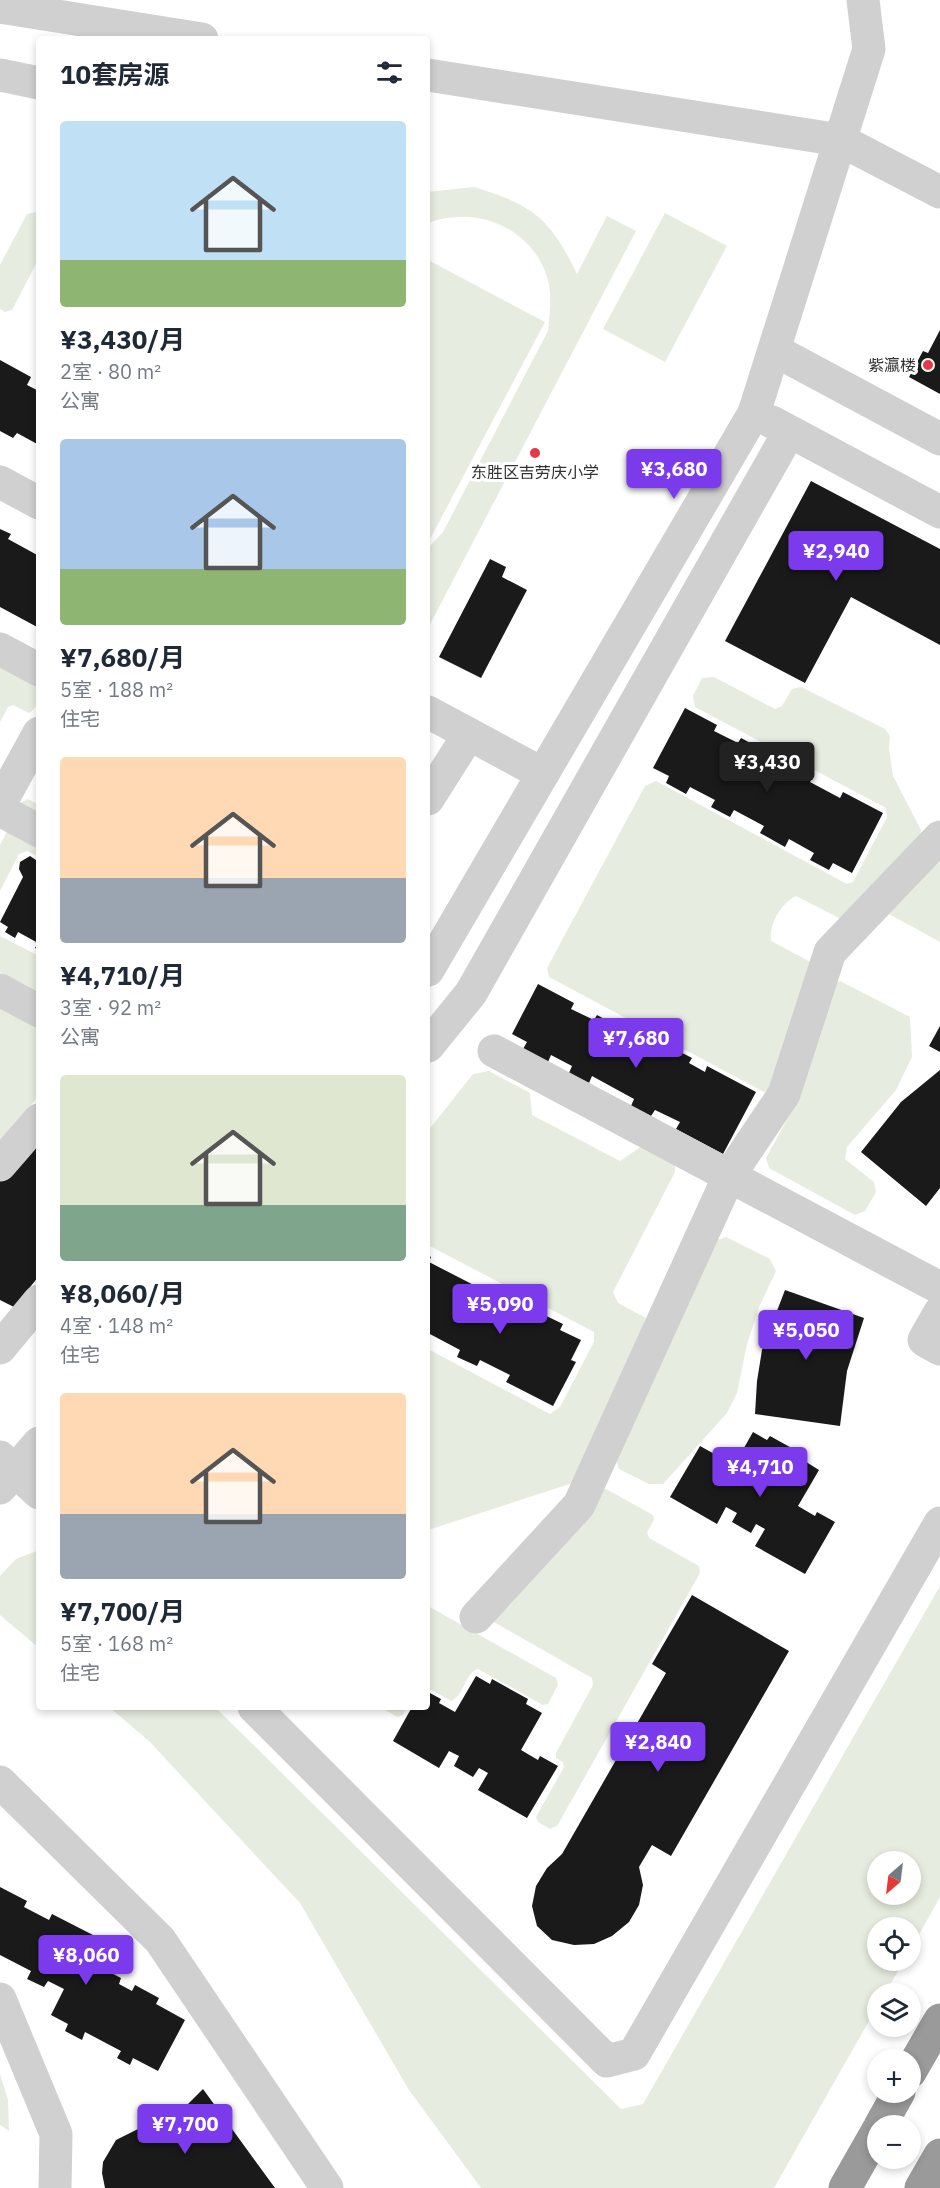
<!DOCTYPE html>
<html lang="zh">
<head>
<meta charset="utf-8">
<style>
	body { margin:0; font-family:"IBM Plex Sans","Noto Sans SC",sans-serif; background:#f2f2f3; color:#1f2937; height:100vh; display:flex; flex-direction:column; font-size:22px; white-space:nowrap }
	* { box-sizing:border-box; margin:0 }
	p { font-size:20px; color:#747a83 }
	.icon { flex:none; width:33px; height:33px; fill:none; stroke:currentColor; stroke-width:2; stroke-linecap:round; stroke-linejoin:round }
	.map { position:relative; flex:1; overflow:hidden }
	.details { position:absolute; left:36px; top:36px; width:394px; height:1674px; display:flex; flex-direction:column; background:#fff; border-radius:6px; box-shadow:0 3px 9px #0003 }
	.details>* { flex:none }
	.needle { width:39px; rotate:208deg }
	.controls { position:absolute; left:867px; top:1851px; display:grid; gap:12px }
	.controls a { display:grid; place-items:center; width:54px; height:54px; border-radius:50%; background:#fff; box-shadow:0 3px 9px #0003; font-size:30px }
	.price { position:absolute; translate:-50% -51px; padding:0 14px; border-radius:6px; background:#7c3aed; color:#fff; font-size:20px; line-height:39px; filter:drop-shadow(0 2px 3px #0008) }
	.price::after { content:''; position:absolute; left:50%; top:36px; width:18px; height:14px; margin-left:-9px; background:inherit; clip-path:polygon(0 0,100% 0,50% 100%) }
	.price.selected { background:#222; color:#fff }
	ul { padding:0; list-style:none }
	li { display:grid; align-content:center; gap:12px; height:318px; padding:0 24px }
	li span { display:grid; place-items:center; height:186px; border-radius:6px; color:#555 }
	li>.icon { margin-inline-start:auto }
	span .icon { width:108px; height:108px; fill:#fffc; stroke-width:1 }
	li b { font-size:26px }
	h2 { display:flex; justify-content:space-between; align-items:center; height:72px; padding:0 24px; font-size:26px }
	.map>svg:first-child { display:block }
	.green { fill:#e6ecdf; fill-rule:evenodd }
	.building { fill:#1a1a1a }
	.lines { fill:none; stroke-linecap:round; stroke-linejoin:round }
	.minor { stroke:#d0d0d0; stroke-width:33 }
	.highway { stroke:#9a9a9a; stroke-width:33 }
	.poi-dot { fill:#e63946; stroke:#fff; stroke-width:2 }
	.labels { text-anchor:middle; stroke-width:6; stroke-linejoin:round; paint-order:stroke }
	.poi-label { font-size:16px; fill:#333; stroke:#fff; text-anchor:end }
</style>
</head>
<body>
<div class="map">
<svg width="940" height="2188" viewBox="0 0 940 2188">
	<rect width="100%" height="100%" fill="#fff"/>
	<!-- green -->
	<path class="green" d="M474 187C533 205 550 218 577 274L607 216 636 231 428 628V548L443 532 548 331C550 310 553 290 545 271 526 224 472 206 428 223V192Z
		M36 212 39 213V258L12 310 5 312 0 309V265L27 214Z
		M665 213 727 246 665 362 603 329Z
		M428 260 545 322 429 541 428 540Z
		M0 657 39 677C39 691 42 705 29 713L13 705 8 707 0 722Z
		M714 677 775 709 782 706 792 689 801 687 885 729 890 736 889 748 893 776 921 830 919 840 847 922 796 896C781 903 769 924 771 941L818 966 777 1085 764 1092 549 977 547 968 645 786 656 781 847 884 853 882 887 817 886 808 695 707 693 696 702 678Z
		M28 799 39 805V857L27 851 19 854 0 891V845L22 802Z
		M940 855V942L889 914Z
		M0 936 39 956V992L0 972Z
		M840 981 910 1017 912 1057 896 1090 847 1147 845 1159 874 1182 876 1192 865 1211 855 1215 769 1168 766 1158 798 1100 831 986Z
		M0 1002 39 1023V1095L0 1144Z
		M489 1071 530 1093 532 1115 620 1161 642 1146 675 1163V1172L613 1292 618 1303 646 1318 579 1481 428 1530V1349L550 1414 560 1407 594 1342V1332L428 1245V1131L473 1074Z
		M726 1237 770 1259 776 1271 759 1307 747 1344 737 1393 727 1413 663 1484H649L619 1469 614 1454 714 1241Z
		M606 1489 653 1515 654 1520 647 1532 649 1538 699 1566 700 1573 557 1826 550 1829 538 1822 536 1817 564 1767 563 1762 556 1758V1753L593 1685 592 1678 492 1621 600 1490Z
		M39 1550V1648L0 1615V1576L16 1559Z
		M940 1586V1897L911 1949 910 1928H878V1960L904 1961 885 1993 878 1994 877 2007 774 2188H481L409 2090 300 1903 149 1741 109 1707H215L621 2109 643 2104ZM878 1862H910V1894H878Z
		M428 1606 556 1678 558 1685 548 1704 543 1705 478 1669C464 1674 465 1695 451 1701L428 1688Z
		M380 1707H407L403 1715 397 1717Z
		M0 2074 8 2100 9 2131 0 2125Z"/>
	<!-- building -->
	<path class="building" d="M940 330V394L909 377 923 351 928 353Z
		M0 360 31 377 27 385 39 391V445L17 433 13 438 0 431Z
		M811 481 940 549V645L851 597 805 683 725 641Z
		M0 529 11 534 8 539 39 556V628L0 607Z
		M490 559 506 567 502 577 527 590 481 678 439 657Z
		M685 708 717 725 714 731 738 743 741 738 813 776 810 782 840 798 843 792 883 813 852 873 833 863 829 870 810 860 814 853 789 839 785 847 760 833 764 826 734 810 730 817 711 807 715 800 690 787 686 794 666 783 669 776 653 768Z
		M30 856 39 862V950L35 948 38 943 18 932 15 938 5 932 8 927 0 922 23 877 19 869 20 862Z
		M538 984 574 1003 571 1009 594 1020 597 1015 664 1051 667 1045 692 1058 689 1063 705 1072 707 1066 756 1092 723 1154 676 1129 680 1122 655 1110 651 1116 631 1106 634 1099 592 1076 589 1083 569 1073 572 1066 551 1055 548 1062 523 1049 527 1042 512 1034Z
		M940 1026V1052L929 1046Z
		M940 1070V1188L926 1206 861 1152 901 1102Z
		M39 1132V1276L14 1307 0 1300V1180Z
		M428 1255 431 1257 429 1262 495 1296 498 1291 520 1303 517 1307 534 1316 536 1311 563 1324 560 1330 581 1340 571 1360 576 1362 553 1406 506 1382 510 1375 480 1360 477 1366 457 1357 460 1350 428 1333Z
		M785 1290 864 1318 847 1371 840 1426 755 1414 757 1381 762 1350Z
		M753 1432 767 1440 770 1436 806 1456 803 1460 819 1470 798 1506 815 1516 817 1512 835 1522 805 1574 755 1546 765 1529 756 1524 751 1533 732 1522 737 1513 726 1507 717 1524 670 1497 700 1446 718 1456 716 1459 732 1469Z
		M692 1595 789 1651 671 1856 652 1845 639 1867 643 1885 639 1905 629 1922 612 1936 594 1944 574 1945 552 1940 537 1926 532 1906 536 1886 547 1868 562 1854 666 1673 652 1664Z
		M476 1676 490 1684 492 1679 528 1699 526 1704 542 1713 521 1750 538 1760 540 1756 558 1766 527 1818 478 1790 488 1773 479 1768 473 1777 454 1766 459 1756 449 1751 439 1768 393 1741 412 1707H428V1692L441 1699 439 1703 455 1712Z
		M0 1887 27 1901 24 1907 49 1920 52 1914 93 1935 78 1963 99 1974 102 1968 121 1978 119 1984 132 1991 135 1985 159 1998 156 2004 185 2020 158 2071 133 2058 130 2065 117 2058 121 2051 85 2032 82 2040 65 2031 68 2024 51 2015 64 1989 48 1981 44 1987 27 1979 31 1971 0 1955Z
		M203 2089 275 2188H105L102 2173 103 2162 116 2140 138 2129H149L164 2133 171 2121Z"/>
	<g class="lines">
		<!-- minor -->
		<path class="minor" d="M0 7 202 39
			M0 75 39 83
			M428 75 840 140 940 192
			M774 350 940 439
			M772 422 940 512
			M0 482 39 503
			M0 649 39 670
			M428 712 543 774
			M428 799 469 734
			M0 804 39 733
			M0 810 39 831
			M428 970 754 413 869 49 863 0
			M0 990 39 1011
			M428 1046 471 993 789 432
			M494 1051 940 1288
			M0 1165 39 1120
			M940 1312 924 1340 940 1349
			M0 1348 39 1301
			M0 1457 39 1493
			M0 1488 39 1443
			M476 1617 579 1505 729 1176 784 1094 830 952 940 837
			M254 1707 607 2061 634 2054 940 1523
			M0 1782 160 1940 327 2188
			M0 1999 56 2134 55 2188"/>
		<!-- highway -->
		<path class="highway" d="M910 2072 940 2020
			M880 2126 899 2092
			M845 2188 878 2130
			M921 2188 940 2155"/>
	</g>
	<!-- markers -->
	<g class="poi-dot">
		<circle cx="928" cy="365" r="6"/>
		<circle cx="535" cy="453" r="6"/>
	</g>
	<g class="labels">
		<!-- poi labels -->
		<g class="poi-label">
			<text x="916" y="371">紫瀛楼</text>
			<text x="535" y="478" text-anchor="middle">东胜区吉劳庆小学</text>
		</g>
	</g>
</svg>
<div class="controls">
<a><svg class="needle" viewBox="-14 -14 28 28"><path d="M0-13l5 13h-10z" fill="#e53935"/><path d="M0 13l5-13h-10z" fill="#747a83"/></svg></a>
<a><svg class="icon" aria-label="locate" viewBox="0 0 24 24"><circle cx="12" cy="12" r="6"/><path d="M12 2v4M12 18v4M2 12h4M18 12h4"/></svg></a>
<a><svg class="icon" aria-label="layers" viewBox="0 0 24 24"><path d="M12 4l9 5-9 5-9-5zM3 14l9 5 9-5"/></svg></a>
<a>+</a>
<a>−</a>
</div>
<b class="price" style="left:674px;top:500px">¥3,680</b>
<b class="price" style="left:836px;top:582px">¥2,940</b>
<b class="price selected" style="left:767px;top:793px">¥3,430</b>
<b class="price" style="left:636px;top:1069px">¥7,680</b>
<b class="price" style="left:500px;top:1335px">¥5,090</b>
<b class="price" style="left:806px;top:1361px">¥5,050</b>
<b class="price" style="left:760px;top:1498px">¥4,710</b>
<b class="price" style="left:658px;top:1773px">¥2,840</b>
<b class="price" style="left:86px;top:1986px">¥8,060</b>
<b class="price" style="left:185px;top:2155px">¥7,700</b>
<section class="details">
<h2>10套房源<svg class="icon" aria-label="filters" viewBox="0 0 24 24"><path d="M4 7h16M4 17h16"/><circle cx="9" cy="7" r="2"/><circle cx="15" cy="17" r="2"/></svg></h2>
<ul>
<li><span style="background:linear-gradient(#bfe0f5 75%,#8fb573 0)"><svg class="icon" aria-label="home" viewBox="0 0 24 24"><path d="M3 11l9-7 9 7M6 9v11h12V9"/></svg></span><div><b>¥3,430/月</b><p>2室 · 80 m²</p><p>公寓</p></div></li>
<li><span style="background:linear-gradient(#a9c7e8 70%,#8fb573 0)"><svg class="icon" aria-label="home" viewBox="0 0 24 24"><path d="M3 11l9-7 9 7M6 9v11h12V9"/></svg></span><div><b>¥7,680/月</b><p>5室 · 188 m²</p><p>住宅</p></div></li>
<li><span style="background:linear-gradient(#ffd9b3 65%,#9aa5b1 0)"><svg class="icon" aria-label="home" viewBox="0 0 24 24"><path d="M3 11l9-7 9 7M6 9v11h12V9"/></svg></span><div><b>¥4,710/月</b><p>3室 · 92 m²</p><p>公寓</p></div></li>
<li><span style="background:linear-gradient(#dfe7d0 70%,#7fa58c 0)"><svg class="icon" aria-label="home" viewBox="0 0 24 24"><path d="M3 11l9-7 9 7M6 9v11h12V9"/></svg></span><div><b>¥8,060/月</b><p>4室 · 148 m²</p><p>住宅</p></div></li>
<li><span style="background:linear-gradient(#ffd9b3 65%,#9aa5b1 0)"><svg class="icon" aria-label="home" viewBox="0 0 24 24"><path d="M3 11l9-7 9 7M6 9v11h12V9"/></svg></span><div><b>¥7,700/月</b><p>5室 · 168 m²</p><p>住宅</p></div></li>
</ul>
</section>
</div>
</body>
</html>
